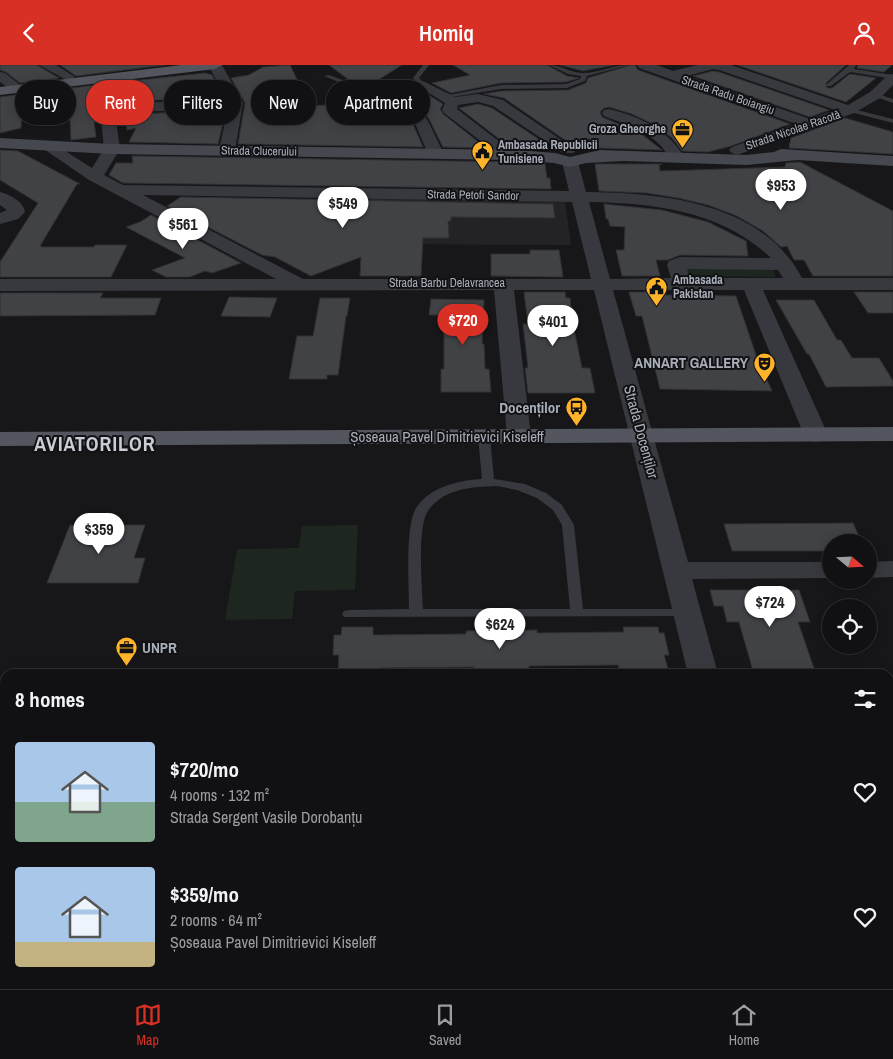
<!DOCTYPE html>
<html lang="en">
<head>
<meta charset="utf-8">
<style>
	body { margin:0; font-family:"Archivo Narrow",sans-serif; background:#1e1f21; color:#f1f3f6; height:100vh; display:flex; flex-direction:column; font-size:19px; white-space:nowrap }
	* { box-sizing:border-box; margin:0 }
	p { font-size:16px; color:#9c9da0 }
	.icon { flex:none; width:28px; height:28px; fill:none; stroke:currentColor; stroke-width:2; stroke-linecap:round; stroke-linejoin:round }
	.map { position:relative; flex:1; overflow:hidden }
	.drawer { position:absolute; left:0px; top:604px; width:894px; height:321px; display:flex; flex-direction:column; background:#111113; border-radius:15px 15px 0 0; box-shadow:0 2px 12px #0003,0 0 0 1px #303133 }
	.drawer>* { flex:none }
	.guide { position:absolute; left:15px; top:15px; width:500px; height:45px; display:flex; gap:10px }
	.needle { width:32px; rotate:109deg }
	.controls { position:absolute; left:822px; top:469px; display:grid; gap:10px }
	.controls a { display:grid; place-items:center; width:55px; height:55px; border-radius:50%; background:#111113; box-shadow:0 2px 12px #0003,0 0 0 1px #303133; font-size:25px }
	.price { position:absolute; translate:-50% -42px; padding:0 11px; border-radius:18px; background:#fff; color:#222; font-size:16px; line-height:32px; filter:drop-shadow(0 1px 2px #0008) }
	.price::after { content:''; position:absolute; left:50%; top:30px; width:15px; height:11px; margin-left:-8px; background:inherit; clip-path:polygon(0 0,100% 0,50% 100%) }
	.price.on { background:#d93025; color:#fff }
	ul { padding:0; list-style:none }
	li { display:flex; align-items:center; gap:15px; height:125px; padding:0 15px }
	li span { display:grid; place-items:center; flex:none; width:140px; height:100px; border-radius:5px; color:#555 }
	li>.icon { margin-inline-start:auto }
	span .icon { width:60px; height:60px; fill:#fffc; stroke-width:1 }
	li b { font-size:21px }
	h2 { display:flex; justify-content:space-between; align-items:center; height:60px; padding:0 15px; font-size:21px }
	.chip { padding:0 18px; border-radius:22px; background:#111113; box-shadow:0 2px 12px #0003,0 0 0 1px #303133; font-size:18px; line-height:45px }
	.chip.on { background:#d93025; color:#fff }
	header { display:flex; justify-content:space-between; align-items:center; height:65px; padding:0 15px; background:#d93025; color:#fff; font-size:22px; font-weight:600 }
	.tabs { display:flex; justify-content:space-around; align-items:center; height:70px; border-top:1px solid #303133; background:#111113; font-size:14px; color:#9c9da0 }
	.tabs a { display:grid; justify-items:center; gap:2px }
	.tabs .on { color:#d93025 }
	.map>svg:first-child { display:block }
	.built { fill:#232326 }
	.green { fill:#1e271f }
	.building { fill:#414246; stroke:#313135 }
	.lines { fill:none; stroke-linecap:round; stroke-linejoin:round }
	.path { stroke:#3d4045; stroke-width:2; stroke-dasharray:1 2; stroke-linecap:butt }
	.lane { fill:#37393e; fill-rule:evenodd }
	.street { fill:#37393e; fill-rule:evenodd }
	.secondary { fill:#45484e; fill-rule:evenodd }
	.primary { fill:#53565e; fill-rule:evenodd }
	.labels { text-anchor:middle; stroke-width:4; stroke-linejoin:round; paint-order:stroke }
	.far-street-label { font-size:12px; fill:#a8aeba; stroke:#121214 }
	.far-poi-label { font-size:12px; font-weight:bold; fill:#a8aeba; stroke:#121214; text-anchor:start }
	.poi-label { font-size:15px; font-weight:bold; fill:#a8aeba; stroke:#121214; text-anchor:end }
	.street-label { font-size:15px; fill:#a8aeba; stroke:#121214 }
	.district-label { font-size:20px; font-weight:bold; letter-spacing:1px; fill:#c9cdd6; stroke:#121214 }
</style>
</head>
<body>
<header><svg class="icon" aria-label="back" viewBox="0 0 24 24"><path d="M15 5l-7 7 7 7"/></svg>Homiq<svg class="icon" aria-label="person" viewBox="0 0 24 24"><circle cx="12" cy="8" r="4"/><path d="M4 21q1-7 8-7t8 7"/></svg></header>
<div class="map">
<svg width="893" height="924" viewBox="0 0 893 924">
	<rect width="100%" height="100%" fill="#171719"/>
	<!-- built -->
	<path class="built" d="M361 132 565 137 571 180 386 179 354 165Z"/>
	<!-- green -->
	<path class="green" d="M685 202 772 203 776 212 688 211Z
		M358 460 355 525 295 526 292 554 225 555 237 484 299 483 302 461Z"/>
	<!-- building -->
	<path class="building" d="M0 0H37L59 13 20 18 6 7 0 5Z
		M60 0H165L76 11Z
		M290 0 310 41 377 37 370 31 419 24 443 39 440 44 443 49 486 83 443 82 428 52 421 50 414 52 412 57 423 82 238 79 245 38 231 13 249 10 263 2Z
		M329 0H402L367 22 349 15Z
		M453 0H547L567 11 579 13 566 17 501 18 451 28 432 18 470 10Z
		M560 0H614L583 6Z
		M631 0H635L638 5 790 59 731 81 708 87 682 86 672 73 653 59 632 49 609 42 604 43 600 47 602 52 640 68 662 85 600 83 592 85 590 74 571 77 565 75 504 33 484 29 501 26 568 25 586 18 588 13Z
		M737 0H846L826 18 827 23H832L850 9 876 13 846 37Z
		M858 0H892L884 7 857 3Z
		M713 6 719 7 829 45 810 52 693 11Z
		M205 8 212 10 224 32 116 37 113 18Z
		M96 20 99 56 94 57 96 72 71 75 69 36 22 40 21 63 0 68V32Z
		M478 39 492 43 546 79H543L544 85 511 83 459 43Z
		M226 45 218 79 129 77 136 63 127 65 126 54 118 55 117 50Z
		M845 53 893 67V89L789 83 791 73Z
		M0 85 18 86 80 119H77L40 181H42L41 182H94L95 180H127L111 212H0V197L38 138 0 115Z
		M132 91 518 97 545 99 547 113H550L551 124 123 118 109 110 116 98H133Z
		M800 97 893 146V211H813L804 195H794L787 181 781 182 763 166 737 151 708 140 678 133 647 128 599 126 595 99H662L659 100 660 106 785 102 786 98Z
		M181 132 553 139 555 153 451 152V156H448L449 173H423L421 211H360L361 192 311 211 275 192 262 190 167 141Z
		M604 139 662 145 708 157 746 176 748 191 680 190 668 195H656L660 211H622L616 185H624L625 162 610 161 608 154H606Z
		M151 150 241 198 212 208 205 206 190 212H166L152 205 185 193 126 162 140 157Z
		M530 185H559L563 212 491 211V189H530Z
		M524 227H565L566 233H570L572 254 582 303H590L595 328H528L525 303H528L523 259H528Z
		M629 227H665L666 230 736 231 757 293 772 326 660 324 642 251H636Z
		M854 227H893V248H868Z
		M0 228H103L100 233H161L155 250 0 251Z
		M229 232 277 233 270 252 221 251Z
		M320 233H350L347 251H346L338 310H327V314H289L297 271H313Z
		M431 234 484 235 482 279H484L485 304H489L491 327H441V304H444V250H429Z
		M776 235H814L837 275H841L852 293H879L893 316V321L826 322 809 289H807Z
		M853 458 862 478H831V486H732L724 459Z
		M70 460H145L134 493H145L138 518H47Z
		M710 525H799L810 557H798L816 609H754L739 557H727L723 541H714Z
		M342 562H373V570L466 569V566L537 565V568L624 567 623 562H658L659 568H664L669 590H664L668 604 619 605 618 600 529 601 530 609H474V602L381 603 380 607 338 608 339 590H333L334 570H341Z"/>
	<g class="lines">
		<!-- path -->
		<path class="path" d="M340 2 355 0"/>
		<!-- lane -->
		<path class="lane" d="M423 0H429L419 13 426 20 423 22 366 28 324 11 329 10 367 24 418 19 413 13Z
			M549 0C561 0 571 8 583 8 598 8 613 0 629 0L587 11 585 16 567 23 501 24 446 33 443 31 501 20 566 19 580 14 581 11 568 9Z
			M849 0H856L854 4 893 10V14L850 7 831 21H827V19Z
			M875 28 893 34V38L873 31V29Z
			M849 43 893 54V58L847 46 846 45Z
			M484 369 490 372 494 414 525 419 546 428 562 440 574 460 583 544H687L692 545 694 548 692 551 344 552 342 549 344 546 349 545 409 544C409 521 405 465 415 445 427 423 458 415 482 414L478 372ZM497 421 517 425 537 433 553 445 562 460 570 544H423C422 524 417 461 428 446 444 423 472 422 497 421Z"/>
		<!-- street -->
		<path class="street" d="M39 0H56L75 12 68 16Z
			M208 0H222L243 38 235 85 232 88H222L219 85 228 43 115 48 120 84 104 110 123 120 569 126 562 97 564 94H576L578 97 586 127C663 128 762 137 802 213H893V225H763L828 370 824 375 816 377 808 375 804 370 744 225H613L688 497H831V513L692 514 718 609H688L594 225H514L531 371 527 376 519 378 511 376 507 371 494 225 0 226V214H276L89 115 38 80 41 77H51L92 103 104 84 97 14 99 11 104 10 111 14 114 39 227 34ZM143 130 572 137 591 214H303ZM589 137C654 138 722 146 771 193L680 192 669 196 667 200 671 213 610 214ZM687 204 778 205 783 213H690Z
			M637 0H657L673 6 697 0H731L848 40 870 27 888 10 893 9V20L880 33 854 48 737 90 732 88 729 85 732 82 796 59 639 3ZM713 4 719 5 835 45 810 54 687 11Z
			M0 7 5 8 19 19 17 22H7L0 17Z
			M423 16 455 32 478 29 503 35 576 85 573 88H563L493 41 478 37 458 40 457 44 517 90 515 93H503L444 48 442 45 445 38 416 20Z
			M609 44C639 51 669 65 685 93L683 96H671C668 91 665 85 660 80 646 65 623 58 604 51L602 48 604 45Z
			M421 52 426 53 428 56 444 89 442 92H430L428 89 414 56 416 53Z
			M0 127C9 129 24 137 25 147L18 154 0 159V148L7 145 0 140Z
			M893 496V512L869 513V497Z
			M889 634H893V656H889Z
			M0 639H5V661H0Z
			M889 857 893 858V903L889 902Z"/>
		<!-- secondary -->
		<path class="secondary" d="M0 73 112 79 518 85 555 88 570 92 600 85 747 90 774 87 781 84 893 91V101L798 95 747 100 624 96 586 98 570 102 554 98 518 95 112 89 0 83Z"/>
		<!-- primary -->
		<path class="primary" d="M181 0H222L215 4 0 30V22Z
			M893 362V376L0 381V367Z"/>
	</g>
	<!-- icons -->
	<defs>
		<symbol id="office-pin" viewBox="-11 -11 22 30"><path d="M0 17L-7.5 6A9.5 9.5 0 1 1 7.5 6Z" fill="#ffb329" stroke="#121214"/><path d="M-6-3h4V-5.5h4V-3h4V5H-6ZM-1-4.5V-3h2v-1.5ZM-6 0V1H6V0Z" fill="#111"/></symbol>
		<symbol id="civic-pin" viewBox="-11 -11 22 30"><path d="M0 17L-7.5 6A9.5 9.5 0 1 1 7.5 6Z" fill="#ffb329" stroke="#121214"/><path d="M-.6-6.5H3V-4.5H.6V-3L4-1V1h2V6H-6V1h2V-1L-.6-3ZM-1.2 2.5V6h2.4V2.5Z" fill="#111"/></symbol>
		<symbol id="theatre-pin" viewBox="-11 -11 22 30"><path d="M0 17L-7.5 6A9.5 9.5 0 1 1 7.5 6Z" fill="#ffb329" stroke="#121214"/><path d="M-5-5.5Q0-4 5-5.5V0Q5 5 0 6Q-5 5-5 0ZM-3.3-2.5H-1v1.5H-3.3ZM1-2.5H3.3v1.5H1ZM-2.8 1Q0 5.5 2.8 1Z" fill="#111"/></symbol>
		<symbol id="bus-pin" viewBox="-11 -11 22 30"><path d="M0 17L-7.5 6A9.5 9.5 0 1 1 7.5 6Z" fill="#ffb329" stroke="#121214"/><path d="M-5-6H5V4H4V6H2V4H-2V6H-4V4H-5ZM-3.5-4V0h7V-4ZM-3.5 1.2v1.5H-2V1.2ZM2 1.2v1.5H3.5V1.2Z" fill="#111"/></symbol>
	</defs>
	<g fill-rule="evenodd">
		<use href="#office-pin" x="670" y="52" width="25" height="34"/>
		<use href="#civic-pin" x="470" y="74" width="25" height="34"/>
		<use href="#civic-pin" x="644" y="210" width="25" height="34"/>
		<use href="#theatre-pin" x="752" y="286" width="25" height="34"/>
		<use href="#bus-pin" x="564" y="330" width="25" height="34"/>
		<use href="#office-pin" x="114" y="570" width="25" height="34"/>
	</g>
	<g class="labels">
		<!-- far-street labels -->
		<g class="far-street-label">
			<text transform="translate(728 30) rotate(19)" y="4">Strada Radu Boiangiu</text>
			<text transform="translate(793 65) rotate(-19)" y="4">Strada Nicolae Racotă</text>
			<text transform="translate(259 86) rotate(1)" y="4">Strada Clucerului</text>
			<text transform="translate(473 130) rotate(1)" y="4">Strada Petofi Sandor</text>
			<text x="447" y="222">Strada Barbu Delavrancea</text>
		</g>
		<!-- far-poi labels -->
		<g class="far-poi-label">
			<text x="666" y="68" text-anchor="end">Groza Gheorghe</text>
			<text x="498" y="84">Ambasada Republicii<tspan x="498" dy="14">Tunisiene</tspan></text>
			<text x="673" y="219">Ambasada<tspan x="673" dy="14">Pakistan</tspan></text>
		</g>
		<!-- poi labels -->
		<g class="poi-label">
			<text x="748" y="303">ANNART GALLERY</text>
			<text x="560" y="348">Docenților</text>
			<text x="142" y="588" text-anchor="start">UNPR</text>
		</g>
		<!-- street labels -->
		<g class="street-label">
			<text transform="translate(641 367) rotate(75)" y="5">Strada Docenților</text>
			<text x="447" y="377">Șoseaua Pavel Dimitrievici Kiseleff</text>
		</g>
		<!-- district labels -->
		<g class="district-label">
			<text x="95" y="386">AVIATORILOR</text>
		</g>
	</g>
</svg>
<div class="controls">
<a><svg class="needle" viewBox="-14 -14 28 28"><path d="M0-13l5 13h-10z" fill="#e53935"/><path d="M0 13l5-13h-10z" fill="#9c9da0"/></svg></a>
<a><svg class="icon" aria-label="locate" viewBox="0 0 24 24"><circle cx="12" cy="12" r="6"/><path d="M12 2v4M12 18v4M2 12h4M18 12h4"/></svg></a>
</div>
<b class="price" style="left:781px;top:146px">$953</b>
<b class="price" style="left:343px;top:164px">$549</b>
<b class="price" style="left:183px;top:185px">$561</b>
<b class="price on" style="left:463px;top:281px">$720</b>
<b class="price" style="left:553px;top:282px">$401</b>
<b class="price" style="left:99px;top:490px">$359</b>
<b class="price" style="left:770px;top:563px">$724</b>
<b class="price" style="left:500px;top:585px">$624</b>
<div class="guide">
<a class="chip">Buy</a>
<a class="chip on">Rent</a>
<a class="chip">Filters</a>
<a class="chip">New</a>
<a class="chip">Apartment</a>
</div>
<section class="drawer">
<h2>8 homes<svg class="icon" aria-label="filters" viewBox="0 0 24 24"><path d="M4 7h16M4 17h16"/><circle cx="9" cy="7" r="2"/><circle cx="15" cy="17" r="2"/></svg></h2>
<ul>
<li><span style="background:linear-gradient(#a9c7e8 60%,#7fa58c 0)"><svg class="icon" aria-label="home" viewBox="0 0 24 24"><path d="M3 11l9-7 9 7M6 9v11h12V9"/></svg></span><div><b>$720/mo</b><p>4 rooms · 132 m²</p><p>Strada Sergent Vasile Dorobanțu</p></div><svg class="icon" aria-label="heart" viewBox="0 0 24 24"><path d="M12 20l-8-8c-3-5 5-10 8-4 3-6 11-1 8 4z"/></svg></li>
<li><span style="background:linear-gradient(#a9c7e8 75%,#c2b280 0)"><svg class="icon" aria-label="home" viewBox="0 0 24 24"><path d="M3 11l9-7 9 7M6 9v11h12V9"/></svg></span><div><b>$359/mo</b><p>2 rooms · 64 m²</p><p>Șoseaua Pavel Dimitrievici Kiseleff</p></div><svg class="icon" aria-label="heart" viewBox="0 0 24 24"><path d="M12 20l-8-8c-3-5 5-10 8-4 3-6 11-1 8 4z"/></svg></li>
</ul>
</section>
</div>
<nav class="tabs">
<a class="on"><svg class="icon" aria-label="map" viewBox="0 0 24 24"><path d="M3 6l6-2 6 2 6-2v14l-6 2-6-2-6 2zM9 4v14M15 6v14"/></svg>Map</a>
<a><svg class="icon" aria-label="saved" viewBox="0 0 24 24"><path d="M7 4h10v16l-5-4-5 4z"/></svg>Saved</a>
<a><svg class="icon" aria-label="home" viewBox="0 0 24 24"><path d="M3 11l9-7 9 7M6 9v11h12V9"/></svg>Home</a>
</nav>
</body>
</html>
